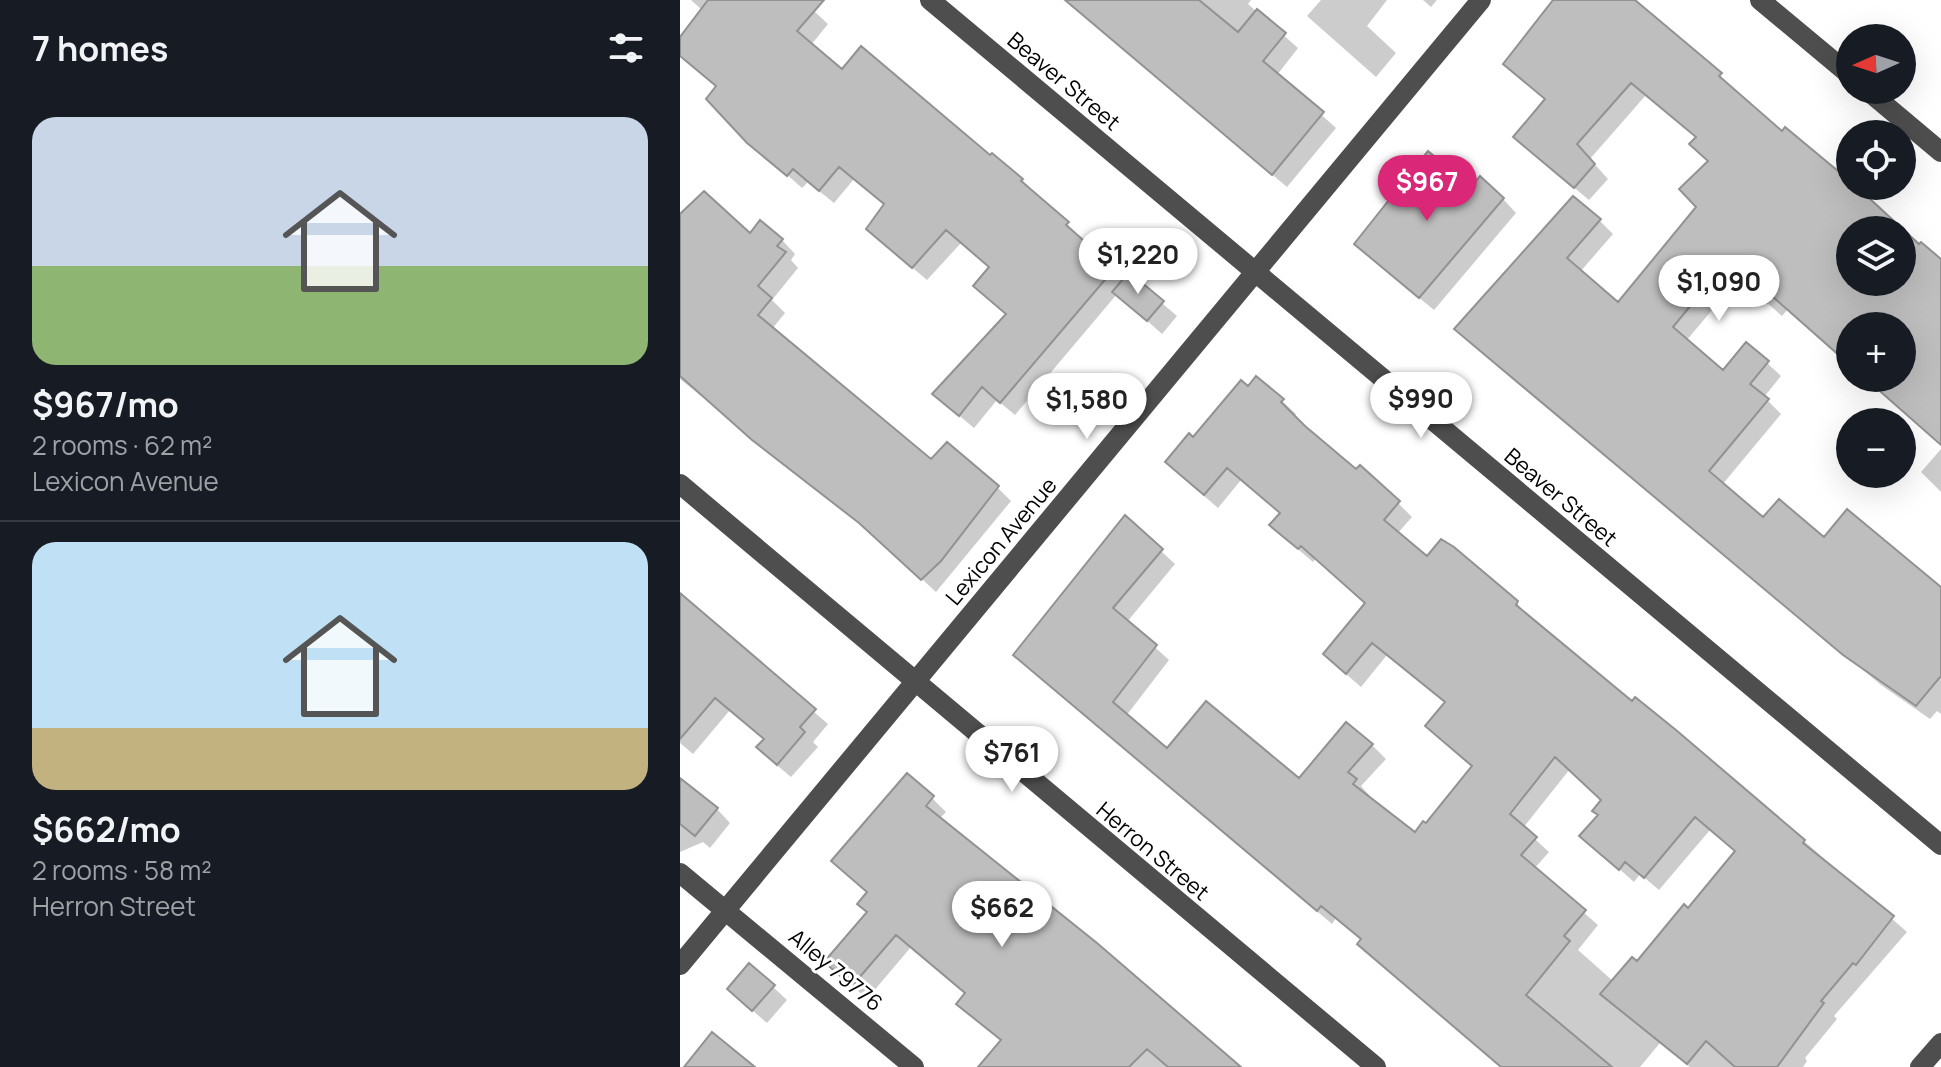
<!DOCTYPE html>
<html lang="en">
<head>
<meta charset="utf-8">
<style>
	body { margin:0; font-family:Manrope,sans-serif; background:#242831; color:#f1f3f6; height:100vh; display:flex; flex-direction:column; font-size:30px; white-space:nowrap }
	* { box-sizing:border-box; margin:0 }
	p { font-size:26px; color:#9ea1a6 }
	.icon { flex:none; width:44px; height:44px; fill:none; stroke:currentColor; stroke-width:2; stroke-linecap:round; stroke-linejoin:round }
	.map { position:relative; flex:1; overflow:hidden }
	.sheet { display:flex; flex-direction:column; background:#171b24; width:680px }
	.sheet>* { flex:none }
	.needle { width:52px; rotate:267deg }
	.fabs { position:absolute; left:1156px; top:24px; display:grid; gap:16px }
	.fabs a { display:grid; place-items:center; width:80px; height:80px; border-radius:50%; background:#171b24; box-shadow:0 8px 32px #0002; font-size:40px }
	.price { position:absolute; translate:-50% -68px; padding:0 18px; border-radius:28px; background:#fff; color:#222; font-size:26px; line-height:52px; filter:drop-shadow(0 2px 4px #0008) }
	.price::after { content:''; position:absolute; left:50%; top:48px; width:24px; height:18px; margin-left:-12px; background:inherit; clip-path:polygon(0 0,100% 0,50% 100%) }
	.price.current { background:#db2777; color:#fff }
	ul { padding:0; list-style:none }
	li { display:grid; align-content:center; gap:16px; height:424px; padding:0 32px }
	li+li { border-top:2px solid #363941 }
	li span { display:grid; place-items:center; height:248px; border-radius:24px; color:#555 }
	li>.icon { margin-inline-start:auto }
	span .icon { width:144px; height:144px; fill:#fffc; stroke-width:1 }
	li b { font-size:34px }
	h2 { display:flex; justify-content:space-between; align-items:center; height:96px; padding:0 32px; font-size:34px }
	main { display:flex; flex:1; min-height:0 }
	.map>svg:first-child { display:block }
	.shadow { fill:#0003; fill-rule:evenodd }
	.building { fill:#bebebe; stroke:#929292; stroke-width:2; fill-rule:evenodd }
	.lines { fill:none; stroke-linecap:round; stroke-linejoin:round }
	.minor { stroke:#4e4e4e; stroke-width:20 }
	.labels { text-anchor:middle; stroke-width:6; stroke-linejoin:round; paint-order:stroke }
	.street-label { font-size:22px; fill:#000; stroke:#fff }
</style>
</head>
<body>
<main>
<section class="sheet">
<h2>7 homes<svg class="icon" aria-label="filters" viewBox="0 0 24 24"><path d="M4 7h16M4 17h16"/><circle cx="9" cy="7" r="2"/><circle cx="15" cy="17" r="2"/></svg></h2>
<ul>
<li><span style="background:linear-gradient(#c9d6e8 60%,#8fb573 0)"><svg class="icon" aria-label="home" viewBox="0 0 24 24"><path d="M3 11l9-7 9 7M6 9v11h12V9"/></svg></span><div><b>$967/mo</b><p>2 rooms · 62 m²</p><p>Lexicon Avenue</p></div></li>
<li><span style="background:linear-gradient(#bfe0f5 75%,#c2b280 0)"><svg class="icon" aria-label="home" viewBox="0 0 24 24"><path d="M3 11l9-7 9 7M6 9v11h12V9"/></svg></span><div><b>$662/mo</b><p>2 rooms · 58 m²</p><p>Herron Street</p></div></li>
</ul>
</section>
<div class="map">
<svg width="1261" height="1067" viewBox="0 0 1261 1067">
	<rect width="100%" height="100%" fill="#fff"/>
	<!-- shadow -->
	<path class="shadow" d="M11 0H122L148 24 131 45 162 72 342 180 444 280 449 275 497 316 482 334 437 294 335 415 317 400 294 428 269 407 328 315 311 268 281 243 247 280 202 242 205 205 174 179 154 203 128 182 122 188 56 130 38 87 22 10Z
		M384 0H571L568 4 618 48 597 75 656 128 607 187Z
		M641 0H707L687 26 716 53 696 77 627 16Z
		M743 0H757L751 7Z
		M878 0H951L1040 75 1052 91 1102 134 1170 185 1220 230H1170V282H1222V231L1261 260V444L1186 378H1222V326H1170V364L1108 309 1102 316 1059 278 1006 341 1043 373 1087 363 1101 376 1084 397 1101 414 1042 485 1084 520 1144 540 1261 590V714L1257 711 1250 719 1201 685 791 342 919 220 933 234 900 272 938 304 1019 207 1030 162 1017 138 966 95 910 159 928 179 909 200 850 151 867 101 825 64Z
		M791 190 823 199 836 213 754 310 691 258Z
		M70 236 102 240 115 254 111 260 118 268 92 300 105 313 92 329 251 462 317 487 331 501 256 592 195 536 0 379V249Z
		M568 388 602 401 616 414 614 417 718 503 732 517 717 534 747 559 837 603 849 619 1124 841 1227 932 1154 1016 1157 1019 1125 1058 1127 1061 1123 1067H1010L980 1043 960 1067H821L683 940 656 918 652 924 335 655 481 551 495 564 447 622 489 660 446 716 487 750 619 781 692 745 706 759 681 786 689 795 687 797 735 834 746 826 794 767 747 726 767 703 707 655 681 687 659 668 687 603 636 558 633 562 606 539 602 514 561 480 538 508 501 476 513 439ZM890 769 923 800 920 816 902 836 954 882 960 874 979 890 1030 830 1057 852 1008 911 957 963 933 981 898 950 918 925 854 869 869 852 843 828Z
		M1261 449V492L1241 472Z
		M0 596 148 724 133 742 138 747 111 777 92 761 85 740 50 710 13 754 0 743Z
		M0 796 37 809 50 823 30 848 23 842 0 852Z
		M252 798 266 812 259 819 559 1067H319L322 1041 279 1004 286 994 231 947 187 999 161 976 189 913V893L168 875Z
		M93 987 107 1000 87 1023 64 1003Z"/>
	<!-- building -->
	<path class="building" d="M28 0H144L117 31 162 69 181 46 310 155 312 153 343 179 341 181 389 222 386 225 435 268 320 403 302 387 279 416 252 394 326 314 293 286 309 267 266 230 232 268 186 229 204 204 159 167 139 191 113 169 107 176 67 143 26 99 36 86 0 56V37Z
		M385 0H519L558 32 577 9 606 33 583 61 644 112 592 175Z
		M873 0H955L1042 73 1039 76 1102 131 1105 127 1170 181V186H1176L1239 244 1241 242 1261 259V445L1185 378H1222V326H1170V365L1093 297 1087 303 1044 265 993 327 1043 370 1066 342 1089 361 1070 384 1089 399 1029 471 1083 517 1099 499 1144 537 1167 509 1261 587V676L1236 706 1163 655 774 329 893 196 921 219 887 258 938 302 1016 207 999 189 1028 161 1009 144 1016 137 951 83 897 144 915 164 894 188 833 137 865 99 823 64ZM1170 230H1222V282H1170Z
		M748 151 791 187 800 176 824 198 739 298 674 244Z
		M24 191 70 233 80 220 103 239 97 246 106 252 78 286 92 298 78 315 251 459 267 442 319 486 261 561 241 580 179 523 72 440 0 376V214Z
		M449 272 484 301 467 321 432 292Z
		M576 376 604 399 601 402 625 426 676 469 680 465 720 501 704 520 747 556 761 539 774 547 838 601 836 605 952 701 955 697 996 730 1125 840 1123 843 1214 916 1176 965 1173 963 1141 1001 1144 1003 1097 1067H1055L1026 1041 1007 1064 920 994 952 957 957 961 1004 904 1008 908 1055 851 1015 817 964 878 945 862 939 870 899 836 918 815 912 811 921 800 875 757 830 814 857 837 841 855 906 910 884 936 890 941 846 995 932 1067H821L677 944 681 939 641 906 637 911 333 655 445 515 483 549 433 608 477 645 433 702 487 748 526 701 619 778 666 722 693 744 668 772 677 779 673 784 735 832 743 821 746 823 792 766 745 726 765 702 692 643 666 674 643 654 685 603 621 546 618 549 589 525 600 513 547 468 524 495 485 462 509 433 513 437 561 380 568 386Z
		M0 593 136 709 120 727 125 732 97 765 76 747 84 739 35 698 0 739Z
		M227 773 254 796 246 806 417 943 561 1067H488L467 1049 449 1067H298L321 1040 276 1004 285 993 216 935 172 986 144 962 187 912 177 904 187 892 151 861Z
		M0 778 38 808 15 836 0 824Z
		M69 963 95 985 72 1011 47 989Z
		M32 1032 75 1067H4Z"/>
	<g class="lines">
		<!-- minor -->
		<path class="minor" d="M250 0 1261 845
			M1080 0 1170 75
			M1187 90 1261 152
			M0 484 696 1067
			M0 873 234 1067
			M0 965 801 0
			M1240 1067 1261 1043"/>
	</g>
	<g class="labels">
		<!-- street labels -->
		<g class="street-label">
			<text transform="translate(384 81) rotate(40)" y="8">Beaver Street</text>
			<text transform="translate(881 497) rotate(40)" y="8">Beaver Street</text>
			<text transform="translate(321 541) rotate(-50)" y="8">Lexicon Avenue</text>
			<text transform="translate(473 851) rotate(40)" y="8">Herron Street</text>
			<text transform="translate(156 970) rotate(40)" y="8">Alley 79776</text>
		</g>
	</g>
</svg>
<div class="fabs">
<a><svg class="needle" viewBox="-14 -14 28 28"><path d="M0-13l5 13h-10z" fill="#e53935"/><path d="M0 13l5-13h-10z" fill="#9ea1a6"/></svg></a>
<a><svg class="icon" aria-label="locate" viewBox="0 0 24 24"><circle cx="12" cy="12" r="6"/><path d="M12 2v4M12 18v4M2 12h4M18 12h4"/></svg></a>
<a><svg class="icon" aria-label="layers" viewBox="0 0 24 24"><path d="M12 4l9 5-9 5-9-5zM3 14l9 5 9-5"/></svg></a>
<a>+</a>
<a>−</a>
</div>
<b class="price current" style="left:747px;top:223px">$967</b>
<b class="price" style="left:458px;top:296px">$1,220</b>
<b class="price" style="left:1039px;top:323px">$1,090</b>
<b class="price" style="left:741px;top:440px">$990</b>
<b class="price" style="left:407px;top:441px">$1,580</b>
<b class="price" style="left:332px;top:794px">$761</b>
<b class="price" style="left:322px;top:949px">$662</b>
</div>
</main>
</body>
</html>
